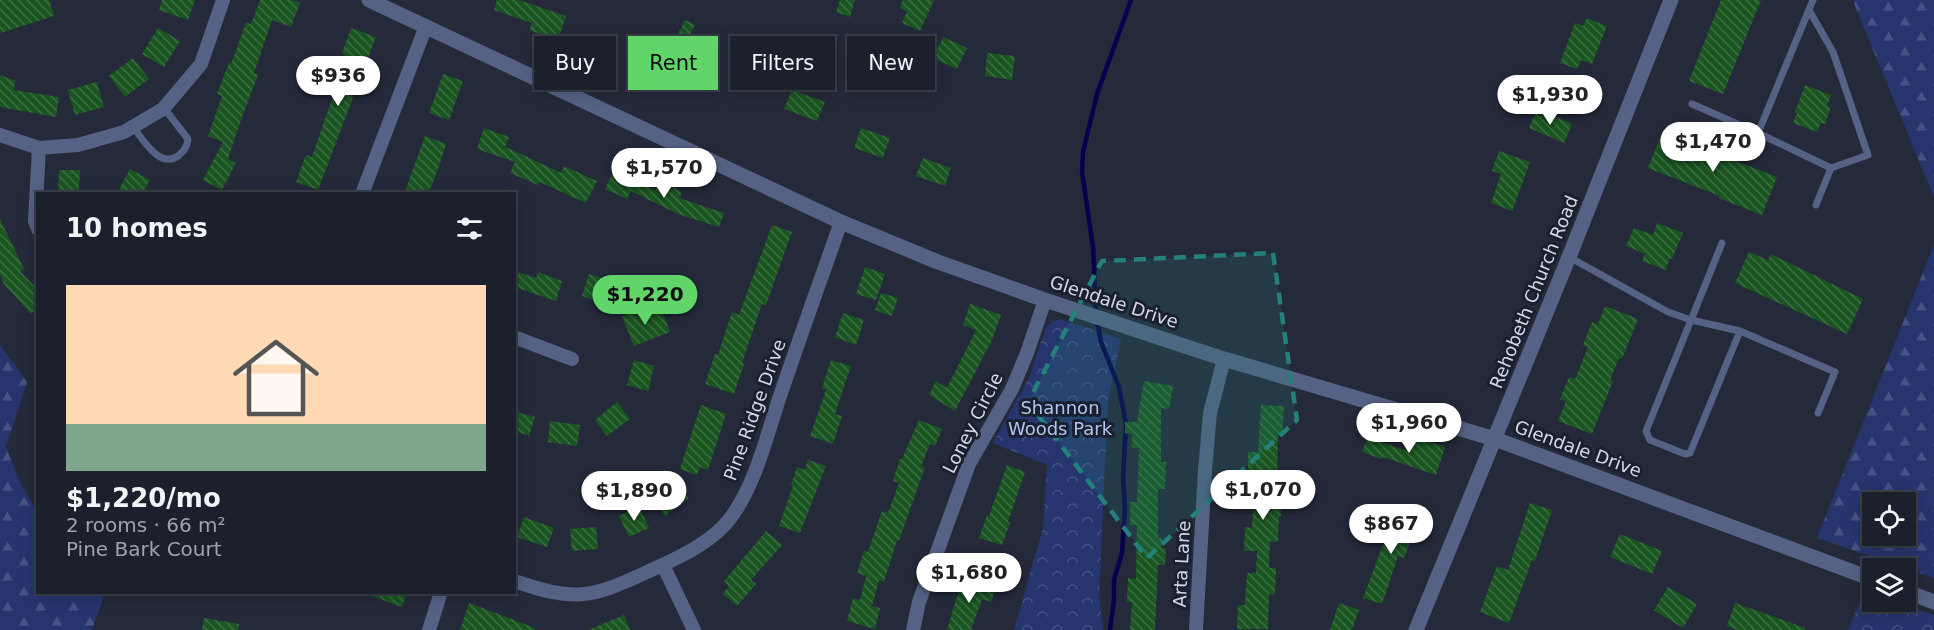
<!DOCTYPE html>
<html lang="en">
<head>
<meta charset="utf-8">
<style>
	body { margin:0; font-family:"DejaVu Sans",sans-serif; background:#252834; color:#f1f3f6; height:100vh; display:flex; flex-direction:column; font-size:22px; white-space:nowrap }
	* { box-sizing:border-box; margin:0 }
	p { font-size:20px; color:#a0a3a9 }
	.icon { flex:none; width:33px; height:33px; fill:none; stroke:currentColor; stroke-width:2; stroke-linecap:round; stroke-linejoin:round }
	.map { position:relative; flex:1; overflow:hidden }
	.sheet { position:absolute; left:36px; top:192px; width:480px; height:402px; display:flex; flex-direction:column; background:#1c202c; border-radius:0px; box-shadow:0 3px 15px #0003,0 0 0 2px #3a3e48 }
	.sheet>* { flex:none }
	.guide { position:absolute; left:534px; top:36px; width:570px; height:54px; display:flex; gap:12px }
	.tools { position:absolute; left:1862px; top:492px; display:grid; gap:12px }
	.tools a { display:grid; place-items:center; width:54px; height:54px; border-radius:0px; background:#1c202c; box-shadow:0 3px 15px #0003,0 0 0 2px #3a3e48; font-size:30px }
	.price { position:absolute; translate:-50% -51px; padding:0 14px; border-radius:21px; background:#fff; color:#222; font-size:20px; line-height:39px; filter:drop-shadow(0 2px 3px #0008) }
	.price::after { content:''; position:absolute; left:50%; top:36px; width:18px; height:14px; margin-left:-9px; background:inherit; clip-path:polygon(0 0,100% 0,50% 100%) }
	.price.selected { background:#61d46a; color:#111 }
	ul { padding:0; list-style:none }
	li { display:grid; align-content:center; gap:12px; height:318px; padding:0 30px }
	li+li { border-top:2px solid #3a3e48 }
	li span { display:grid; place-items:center; height:186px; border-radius:0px; color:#555 }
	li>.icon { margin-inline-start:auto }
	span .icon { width:108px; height:108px; fill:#fffc; stroke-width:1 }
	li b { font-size:26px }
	h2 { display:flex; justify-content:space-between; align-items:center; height:72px; padding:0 30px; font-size:26px }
	.tag { padding:0 21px; border-radius:0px; background:#1c202c; box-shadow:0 3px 15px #0003,0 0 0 2px #3a3e48; font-size:21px; line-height:54px }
	.tag.selected { background:#61d46a; color:#111 }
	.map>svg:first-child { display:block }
	.forest { fill:url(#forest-firs); fill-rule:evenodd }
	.park { fill:url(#park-crowns) }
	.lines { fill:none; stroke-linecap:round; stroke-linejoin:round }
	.stream { stroke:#07004c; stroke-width:4.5 }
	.building { fill:url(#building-back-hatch) }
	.service { stroke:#566285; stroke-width:7 }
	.minor { stroke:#566285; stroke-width:14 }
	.tertiary { stroke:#566285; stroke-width:15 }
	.marked { fill:#23807a; fill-opacity:0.2; stroke:#23807a; stroke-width:4.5; stroke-dasharray:12 8; stroke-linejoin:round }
	.labels { text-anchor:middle; stroke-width:6; stroke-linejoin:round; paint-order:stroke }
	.street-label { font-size:18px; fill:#d5d9e4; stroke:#1b2031 }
	.park-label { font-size:18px; fill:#b5c4ef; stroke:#1b2031 }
</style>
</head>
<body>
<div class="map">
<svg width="1934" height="630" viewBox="0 0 1934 630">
	<defs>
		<pattern id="forest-firs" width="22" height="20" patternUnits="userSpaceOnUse" patternTransform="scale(1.5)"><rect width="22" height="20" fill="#27356e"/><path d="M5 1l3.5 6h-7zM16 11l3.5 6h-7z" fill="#455283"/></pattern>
		<pattern id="park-crowns" width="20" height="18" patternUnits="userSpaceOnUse" patternTransform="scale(1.5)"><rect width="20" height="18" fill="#27356e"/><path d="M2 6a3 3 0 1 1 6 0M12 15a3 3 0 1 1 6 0" fill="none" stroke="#455283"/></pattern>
		<pattern id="building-back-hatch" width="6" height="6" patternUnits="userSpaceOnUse" patternTransform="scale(1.5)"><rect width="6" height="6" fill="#1b5622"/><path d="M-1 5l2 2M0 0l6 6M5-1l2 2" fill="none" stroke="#3b6e42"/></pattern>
	</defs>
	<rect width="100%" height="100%" fill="#252a3b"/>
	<!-- forest -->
	<path class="forest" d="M1853 0H1934V197L1853 1Z
		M1934 245V578L1817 538ZM1905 502V536H1872V502Z
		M0 345 27 382 6 447 19 480 37 513 38 592 105 593 92 630H0Z"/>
	<!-- park -->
	<path class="park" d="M1060 319 1121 339 1108 401 1099 595 1103 630H1014L1043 528 1047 465 993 443 1029 378 1046 328 1052 322Z
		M1865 590 1872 593V602H1897L1934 615V630H1848Z"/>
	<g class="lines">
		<!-- stream -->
		<path class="stream" d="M1096 313 1093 247 1082 172 1083 152 1097 94 1131 0
			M1097 321 1101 342 1119 387 1126 424 1123 477 1125 508 1122 553 1114 580V600L1110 630"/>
	</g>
	<!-- building -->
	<path class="building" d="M0 0H49L54 16 0 33Z
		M162 0H195L188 20 159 10Z
		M260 0H292L300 3 291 27 272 20 254 73 258 75 242 117 228 159 236 163 222 190 203 180 223 142 208 136 222 96 217 94 229 63 231 64 246 23 251 24Z
		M497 0H519L566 16 558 40 529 30 532 23 494 10Z
		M840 0H855L850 17 836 12Z
		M903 0H934L920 31 902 23 907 12 900 8Z
		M1721 0H1761L1723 94 1689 81Z
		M1587 18 1607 26 1592 64 1581 60 1577 69 1560 63 1575 23 1583 26Z
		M685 20 695 25 689 36 712 47 703 68 669 52Z
		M158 28 180 41 164 67 142 54Z
		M351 28 376 37 318 190 296 182 306 155 312 157 333 96H331L345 54 342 53Z
		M943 37 967 48 957 69 933 58Z
		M987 53 1015 56 1012 80 985 76Z
		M133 58 149 79 125 97 109 76Z
		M443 74 463 81 449 120 429 113Z
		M0 75 16 81 13 90 59 97 56 117 0 107Z
		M97 82 104 107 75 115 68 90Z
		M1805 85 1831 95 1827 106 1831 107 1825 124 1821 123 1817 132 1793 123 1797 113 1795 112Z
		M792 90 825 102 817 121 784 109Z
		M1537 109 1572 124 1564 143 1529 128Z
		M484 128 509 137 505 147 519 153 561 173 564 166 597 181 586 203 540 182 538 185 510 173 515 162 477 149Z
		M861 128 890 138 883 158 854 148Z
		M1663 130 1703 146 1702 148 1777 177 1762 215 1719 198 1720 196 1648 168Z
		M425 136 446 144 438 169 428 194H404Z
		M1499 151 1530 162 1512 211 1491 203 1501 174 1492 171Z
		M923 158 951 168 945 186 916 176Z
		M130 169 150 180 142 194H128L119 189Z
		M59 170H80L79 191H58Z
		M614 170 655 190 660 181 682 192 679 198 724 213 719 227 678 214 631 191 627 199 605 189Z
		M0 219 24 269 20 271 38 290V308L31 314 4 284 0 275Z
		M1657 223 1683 233 1672 259 1670 258 1666 270 1642 261 1645 254 1626 246 1634 228 1653 235Z
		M772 225 792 232 766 305 762 304 742 363 744 364 734 394 705 384 715 354 718 355 732 312 739 315Z
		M1749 252 1768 260 1771 254 1863 299 1847 334 1735 283Z
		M865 267 885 274 876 300 856 294Z
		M514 271 536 278 538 272 562 281 556 301 514 287Z
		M589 274 614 282 606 305 582 296Z
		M881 293 898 298 892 316 875 310Z
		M970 304 1001 315 993 338 955 411 929 395 936 381 947 388 976 330 963 325Z
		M1605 306 1638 319 1622 359 1619 358 1610 380 1613 381 1592 434 1558 421 1566 401 1560 399 1569 377 1575 379 1588 347 1583 345 1592 322 1598 324Z
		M643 308 646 316 662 310 670 332 634 346 622 316Z
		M843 313 864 320 856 345 835 337Z
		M634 360 654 366 648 391 627 385Z
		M831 360 851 366 835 414 842 416 833 444 810 436 826 390 822 388Z
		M1144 381 1173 386 1169 409 1161 408V462H1166L1165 489H1158V538H1162V548H1166L1165 565H1158L1155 630H1130L1132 602H1127L1128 578 1136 579 1137 525H1130V502H1137L1139 448H1132V434L1125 433V422H1137Z
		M617 402 630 419 607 436 595 420Z
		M701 405 726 414 708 470 700 467 697 475 680 469Z
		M1261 405 1284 406 1282 435 1278 434 1277 489H1282L1281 516H1279L1278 542 1270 541 1269 568H1276L1275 595 1269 594 1268 629H1237L1238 605H1245L1247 573H1256L1257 551H1244L1245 527 1252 528 1254 497 1260 498 1261 475H1248V452H1258Z
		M514 411 535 417 529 436 514 431Z
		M919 420 942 429 935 446 930 444 921 466 925 467 899 541 897 540 884 582 879 580 872 606 880 608 875 629 847 621 853 598 860 600 866 576 857 573 864 551 868 552 882 511 888 513 899 483 893 481 900 459H902Z
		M550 421 580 425 577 446 548 442Z
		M1412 436 1445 447 1436 475 1383 457 1382 459 1362 452 1367 437 1407 451Z
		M808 460 826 466 800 533 779 526 793 486 791 485 797 467 805 470Z
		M1007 465 1025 472 1008 522 1010 523 1002 545 979 538 987 515 989 516Z
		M677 483 689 498 665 516 654 502Z
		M1530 503 1552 510 1535 561 1532 560 1509 623 1480 612 1497 566 1508 570Z
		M639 506 649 528 629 537 619 516Z
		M1396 510 1419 518 1404 558 1398 556 1382 604 1363 598Z
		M524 517 554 528 547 547 517 537Z
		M596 527 598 549 572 551 570 529Z
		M766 531 782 545 751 580 756 584 737 606 723 594 729 586 724 581Z
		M1620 534 1662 551 1652 574 1610 557Z
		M963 577 996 588 991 602 982 599 971 630H947Z
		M1668 587 1697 604 1683 628 1654 610Z
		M367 592H407L402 607 367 594Z
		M469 603 535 628V630H460Z
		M1339 603 1359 610 1352 630H1330Z
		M1735 603 1805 628V630H1737L1727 626Z
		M624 615 630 630H588Z
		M204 618 239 624 238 630H202Z"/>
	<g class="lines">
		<!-- service -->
		<path class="service" d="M1692 104 1758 133 1813 0
			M133 127C143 139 159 169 178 156 184 151 187 147 188 139L164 108
			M1758 133 1831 168 1868 155 1833 52 1809 10
			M1816 205 1831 168
			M1722 243 1691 320 1740 331
			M1569 257 1668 312 1691 320 1646 431 1650 440 1685 454 1690 453 1740 331 1835 372 1818 413"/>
		<!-- minor -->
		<path class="minor" d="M0 135 39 148 78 145 124 132 163 109 201 64 223 0
			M362 194 426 26
			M38 229 35 221 39 148
			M514 337 572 359
			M663 565 694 630
			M514 581C573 601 589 599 645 573 675 559 712 544 732 516 756 482 766 438 779 399 799 340 820 281 841 222
			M429 630 441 592
			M913 630 919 602 969 464 1012 389 1027 353 1045 300
			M1196 630 1205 470 1210 413 1224 359"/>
		<!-- tertiary -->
		<path class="tertiary" d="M369 0 841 222 938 262 1045 300 1224 359 1495 439 1872 579
			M1905 591 1934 602
			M1416 630 1569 257 1671 0"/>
	</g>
	<!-- marked area -->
	<path class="marked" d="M1273 253 1297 420 1147 558 1028 402 1102 261Z"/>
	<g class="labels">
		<!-- street labels -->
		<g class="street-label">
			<text transform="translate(1534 292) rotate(-68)" y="6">Rehobeth Church Road</text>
			<text transform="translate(1114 302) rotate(18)" y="6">Glendale Drive</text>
			<text transform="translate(755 410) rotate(-70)" y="6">Pine Ridge Drive</text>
			<text transform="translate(973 423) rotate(-63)" y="6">Loney Circle</text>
			<text transform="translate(1578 449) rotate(20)" y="6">Glendale Drive</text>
			<text transform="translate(1182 564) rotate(-87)" y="6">Arta Lane</text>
		</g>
		<!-- park labels -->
		<g class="park-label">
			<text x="1060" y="414">Shannon<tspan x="1060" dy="21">Woods Park</tspan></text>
		</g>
	</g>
</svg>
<div class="tools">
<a><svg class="icon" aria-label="locate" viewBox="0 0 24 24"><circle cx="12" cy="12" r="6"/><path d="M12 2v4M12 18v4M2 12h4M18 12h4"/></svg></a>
<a><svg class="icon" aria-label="layers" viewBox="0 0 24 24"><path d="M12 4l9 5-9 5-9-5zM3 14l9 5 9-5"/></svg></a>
</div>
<b class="price" style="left:338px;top:107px">$936</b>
<b class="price" style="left:1550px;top:126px">$1,930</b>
<b class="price" style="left:1713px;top:173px">$1,470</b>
<b class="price" style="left:664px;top:199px">$1,570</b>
<b class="price selected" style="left:645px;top:326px">$1,220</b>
<b class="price" style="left:1409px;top:454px">$1,960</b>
<b class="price" style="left:1263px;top:521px">$1,070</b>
<b class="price" style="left:634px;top:522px">$1,890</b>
<b class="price" style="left:1391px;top:555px">$867</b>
<b class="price" style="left:969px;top:604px">$1,680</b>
<div class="guide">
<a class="tag">Buy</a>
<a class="tag selected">Rent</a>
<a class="tag">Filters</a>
<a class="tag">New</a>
</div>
<section class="sheet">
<h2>10 homes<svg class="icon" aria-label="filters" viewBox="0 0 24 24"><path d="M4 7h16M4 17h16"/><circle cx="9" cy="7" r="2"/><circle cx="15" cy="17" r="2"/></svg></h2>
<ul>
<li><span style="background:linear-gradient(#ffd9b3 75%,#7fa58c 0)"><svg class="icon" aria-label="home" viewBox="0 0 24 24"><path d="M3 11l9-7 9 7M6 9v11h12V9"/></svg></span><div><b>$1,220/mo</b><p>2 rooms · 66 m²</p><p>Pine Bark Court</p></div></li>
</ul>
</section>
</div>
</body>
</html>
